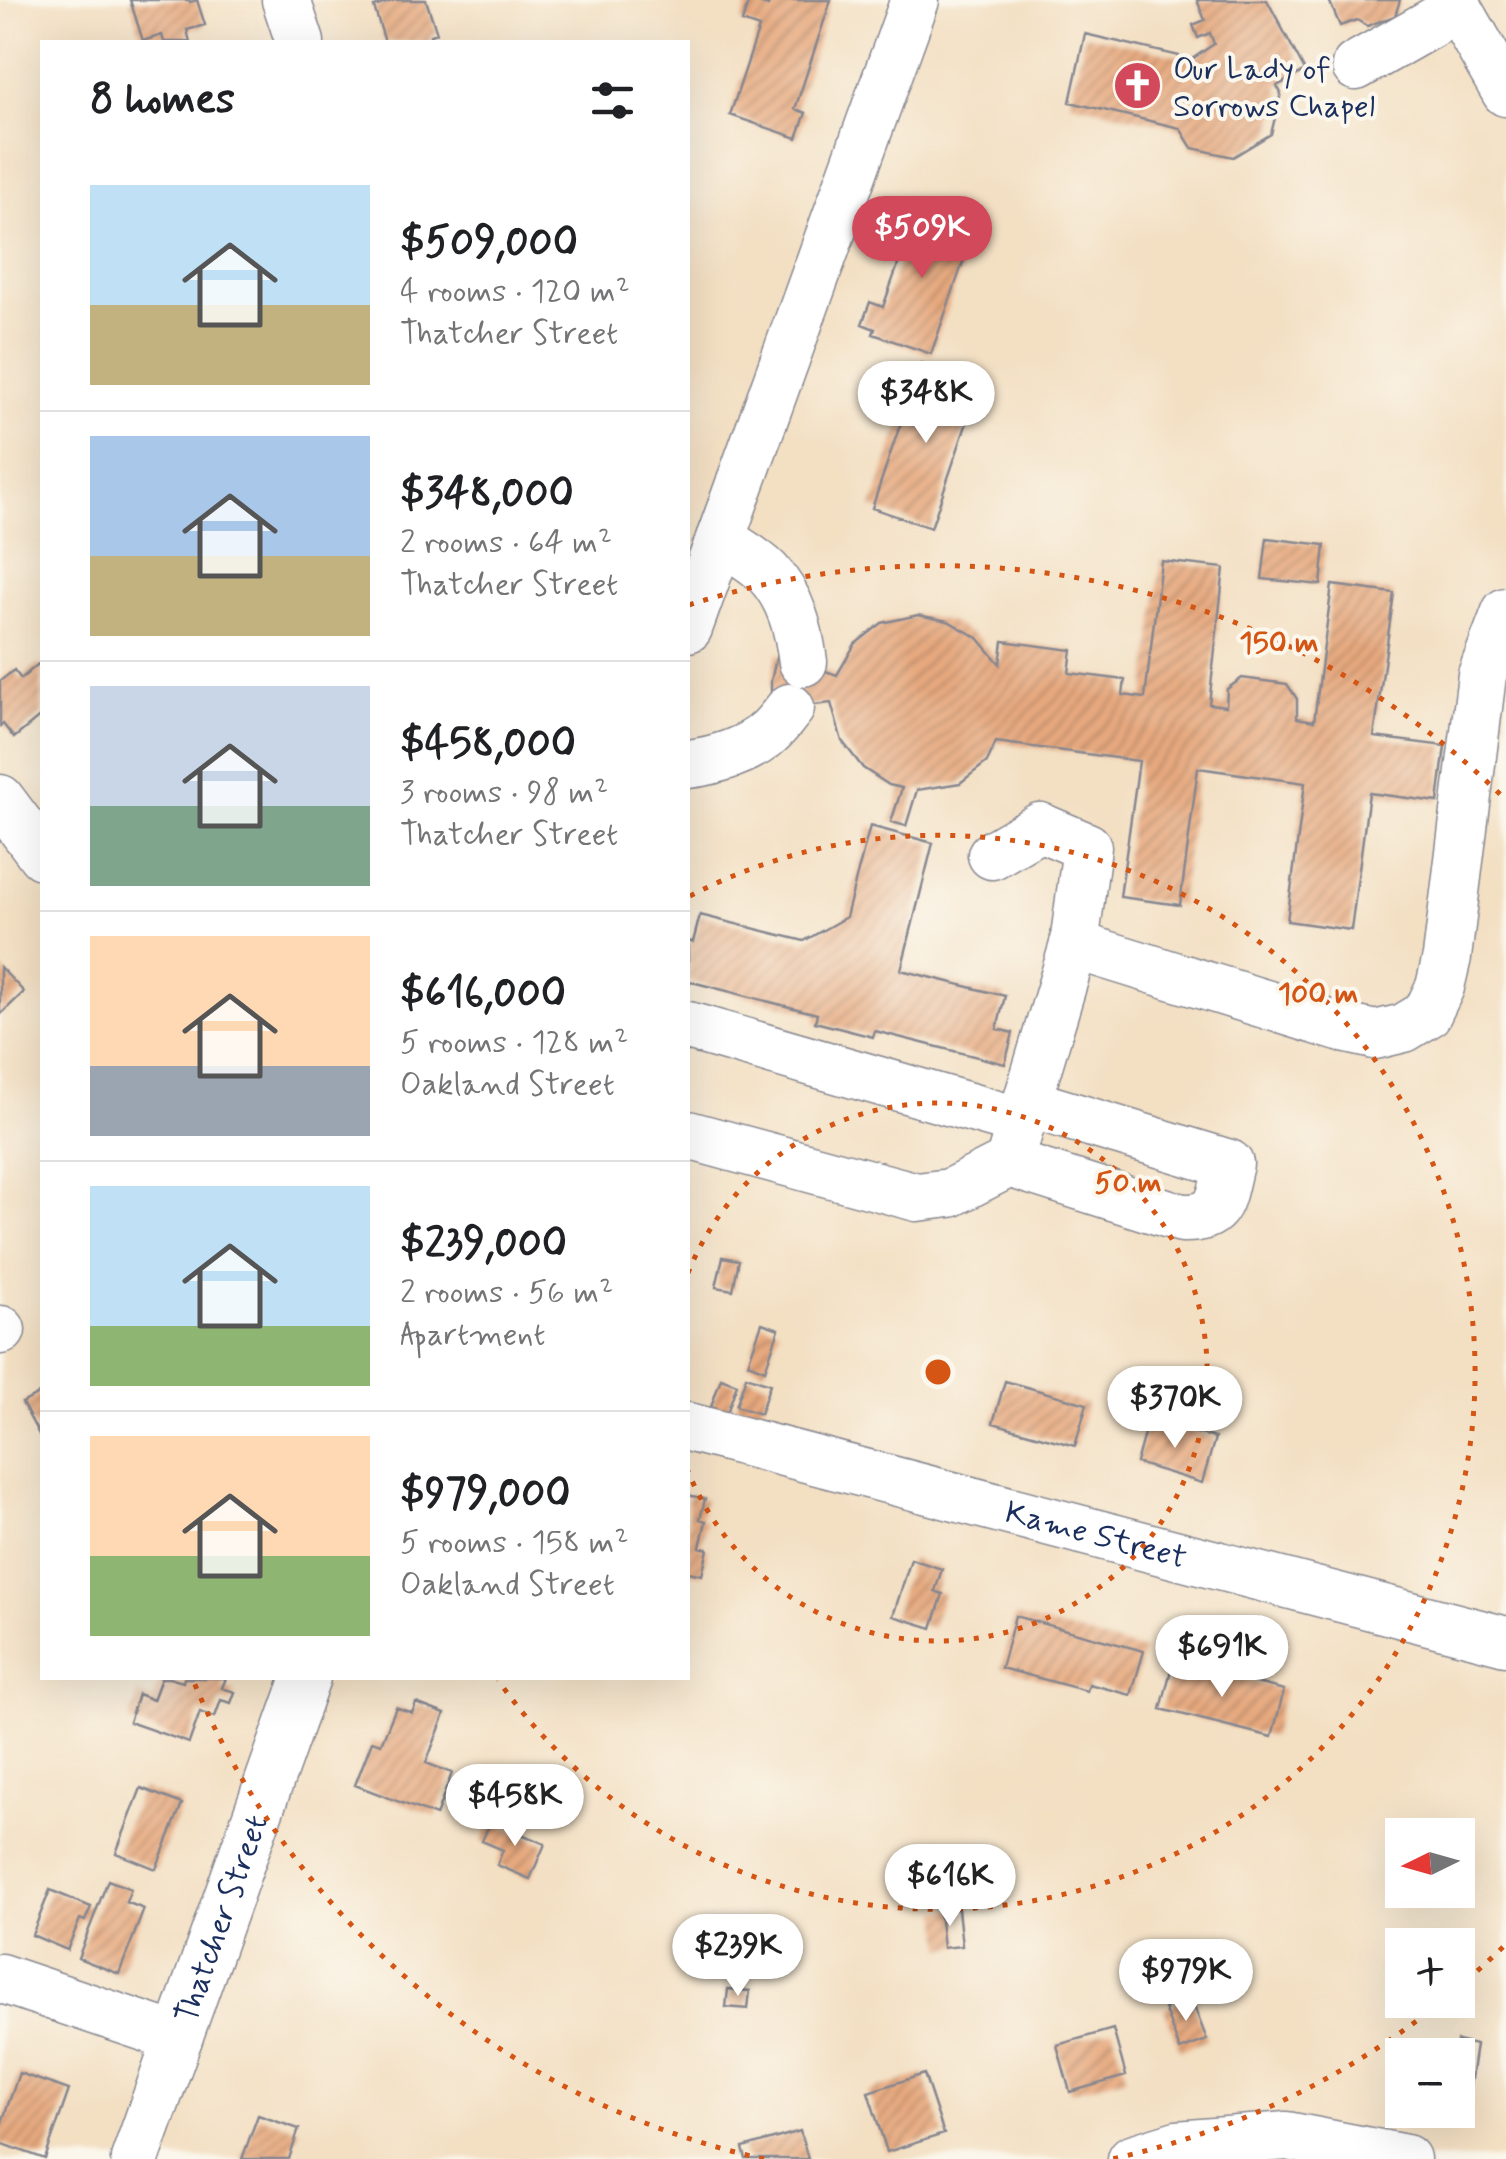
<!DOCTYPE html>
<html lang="en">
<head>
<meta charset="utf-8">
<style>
	body { margin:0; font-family:Mynerve,sans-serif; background:#f2f2f2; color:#202124; height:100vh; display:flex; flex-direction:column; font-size:38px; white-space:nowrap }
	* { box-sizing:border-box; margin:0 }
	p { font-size:32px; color:#757577 }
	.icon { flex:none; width:55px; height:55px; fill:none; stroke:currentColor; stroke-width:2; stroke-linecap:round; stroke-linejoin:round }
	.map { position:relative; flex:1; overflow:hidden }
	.sheet { position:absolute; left:40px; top:40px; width:650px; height:1640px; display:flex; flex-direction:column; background:#fff; border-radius:0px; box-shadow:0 10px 40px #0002 }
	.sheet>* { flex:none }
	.needle { width:65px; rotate:265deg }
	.controls { position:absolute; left:1385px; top:1818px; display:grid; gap:20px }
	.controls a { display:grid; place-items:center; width:90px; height:90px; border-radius:0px; background:#fff; box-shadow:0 10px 40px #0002; font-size:50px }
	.price { position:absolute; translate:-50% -85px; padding:0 22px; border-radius:35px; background:#fff; color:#222; font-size:32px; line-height:65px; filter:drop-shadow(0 2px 5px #0008) }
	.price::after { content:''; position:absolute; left:50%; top:60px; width:30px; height:22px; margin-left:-15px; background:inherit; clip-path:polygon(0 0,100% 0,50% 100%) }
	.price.selected { background:#d1495b; color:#fff }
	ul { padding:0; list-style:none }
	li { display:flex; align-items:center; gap:30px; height:250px; padding:0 50px }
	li+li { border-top:2px solid #e0e0e0 }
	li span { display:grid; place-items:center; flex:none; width:280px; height:200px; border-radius:0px; color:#555 }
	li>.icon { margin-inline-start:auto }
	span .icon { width:120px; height:120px; fill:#fffc; stroke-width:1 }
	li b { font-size:42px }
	h2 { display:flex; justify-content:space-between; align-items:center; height:120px; padding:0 50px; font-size:42px }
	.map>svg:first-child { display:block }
	.building { fill:url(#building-hatch) }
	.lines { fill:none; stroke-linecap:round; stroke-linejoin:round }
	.minor-casing { stroke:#878790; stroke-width:51 }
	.minor { stroke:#fff; stroke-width:48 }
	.ring { fill:none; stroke:#d45514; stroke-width:5; stroke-dasharray:5 10 }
	.labels { text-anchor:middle; stroke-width:8; stroke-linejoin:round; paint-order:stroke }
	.poi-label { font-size:32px; fill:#1b2f5e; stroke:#fbf7ec; text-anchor:start }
	.street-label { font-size:32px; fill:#1b2f5e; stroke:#fbf7ec }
	.centre { fill:#d45514; stroke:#fbf7ec; stroke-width:5 }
	.ring-label { font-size:30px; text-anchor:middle; font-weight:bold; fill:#d45514; stroke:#fbf7ec; stroke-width:8; stroke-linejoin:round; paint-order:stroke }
</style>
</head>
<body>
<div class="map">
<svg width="1506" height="2159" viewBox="0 0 1506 2159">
	<defs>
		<pattern id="building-hatch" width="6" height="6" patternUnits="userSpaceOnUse" patternTransform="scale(2.5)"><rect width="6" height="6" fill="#e7a97e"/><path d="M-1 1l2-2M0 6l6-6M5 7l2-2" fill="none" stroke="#ba8a6a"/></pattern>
	</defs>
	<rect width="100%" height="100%" fill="#fbf7ec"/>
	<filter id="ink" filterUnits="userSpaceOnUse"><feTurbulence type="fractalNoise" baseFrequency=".01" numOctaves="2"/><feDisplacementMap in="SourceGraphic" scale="20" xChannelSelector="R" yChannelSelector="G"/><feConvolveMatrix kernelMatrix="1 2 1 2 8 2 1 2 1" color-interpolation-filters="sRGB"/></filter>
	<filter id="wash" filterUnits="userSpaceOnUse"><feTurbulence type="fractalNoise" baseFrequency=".0048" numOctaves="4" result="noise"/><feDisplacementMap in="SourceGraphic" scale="40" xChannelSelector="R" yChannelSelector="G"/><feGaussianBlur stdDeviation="2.25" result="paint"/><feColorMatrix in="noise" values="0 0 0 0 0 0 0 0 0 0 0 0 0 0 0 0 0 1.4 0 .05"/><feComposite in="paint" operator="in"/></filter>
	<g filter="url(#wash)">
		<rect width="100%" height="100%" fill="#f3dfc2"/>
		<g id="blocks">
			<!-- building -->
			<path class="building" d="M130 0H189L190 2 197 0 205 25 187 30 190 42H164L162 35 143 41Z
				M395 0H426L437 33 430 35 432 42H385L374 7Z
				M749 0 768 6 770 0H831L795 109 806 113 797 138 730 115 759 28 742 22Z
				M1197 0H1267L1305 71 1277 86 1281 93 1271 134 1233 157 1192 148 1180 128 1070 102 1085 34 1192 59 1214 44 1210 33 1198 38 1193 25 1205 20Z
				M1329 0H1400L1395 16 1367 26 1357 20 1340 26Z
				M919 208 975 228 931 354 873 334 875 329 862 324 870 302 883 307 910 231 896 226 902 210 916 214Z
				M921 363 980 384 931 528 872 508Z
				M1267 538 1325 545 1321 585 1262 579Z
				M1161 561 1224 568 1209 704 1226 706 1227 689 1242 678 1287 684 1297 699V718L1314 721 1332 585 1394 593 1374 737 1445 746 1438 802 1369 793 1351 930 1287 921 1305 783 1198 768 1180 905 1120 897 1139 761 996 742 987 762 960 783 917 790 906 826 891 822 902 788 889 785 863 768 842 741 831 703 771 710V681L777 654 837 675 855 644 882 623 918 615 948 621 978 638 1000 664 1003 641 1072 650 1069 673 1125 680 1123 695 1145 698Z
				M38 664 42 669V715L14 738 3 724 0 726V681L14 670 21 679Z
				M870 826 933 843 901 970 1005 996 997 1029 1013 1033 1005 1064 875 1031 873 1037 815 1022 817 1014 688 981V941L693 942 700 915 804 941 846 917Z
				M0 967 24 992 0 1015Z
				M723 1257 739 1260 733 1290 716 1287Z
				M762 1323 779 1329 765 1370 748 1363Z
				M746 1376 770 1384 760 1414 736 1406Z
				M721 1378 737 1384 727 1413 711 1407Z
				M1005 1381 1087 1404 1075 1446 993 1423Z
				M42 1392V1440L22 1403Z
				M1148 1419 1215 1438 1202 1483 1136 1463Z
				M688 1495 705 1499 700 1519 706 1521 700 1547 708 1549 702 1575 688 1572Z
				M911 1559 942 1569 935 1591 943 1594 932 1628 893 1616Z
				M1015 1616 1144 1651 1131 1695 1089 1684 1087 1691 1001 1668Z
				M1173 1662 1284 1690 1272 1737 1161 1709Z
				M161 1678H169L183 1682 184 1678H226L222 1688 235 1692 231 1703 221 1700 215 1717 200 1712 189 1743 129 1722 138 1694 153 1700Z
				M416 1703 445 1714 426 1763 452 1773 436 1816 355 1785 372 1741 381 1744 396 1707 412 1713Z
				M141 1788 182 1804 156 1869 116 1853Z
				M491 1821 545 1844 530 1879 497 1865 503 1850 482 1841Z
				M108 1880 131 1889 126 1902 144 1909 119 1974 78 1958Z
				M50 1890 91 1907 85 1921 80 1919 67 1950 32 1935Z
				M958 1909 962 1946 943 1948 939 1911Z
				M728 1989 750 1991 748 2009 726 2007Z
				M1191 1998 1207 2040 1180 2050 1164 2008Z
				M1113 2029 1126 2076 1070 2092 1057 2045Z
				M1457 2041 1476 2045 1468 2099 1458 2097V2055H1432L1433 2047 1455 2051Z
				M19 2073 69 2090 45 2159 0 2143V2128Z
				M924 2074 944 2134 887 2152 868 2092Z
				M258 2115 299 2129 289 2159H242Z
				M800 2131 808 2159H746L743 2148Z"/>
		</g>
	</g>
	<g filter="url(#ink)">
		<use href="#blocks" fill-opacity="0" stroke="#878790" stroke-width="2.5"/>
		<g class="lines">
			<defs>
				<g id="minor">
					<path d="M286 0 300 42"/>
					<path d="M1458 8 1506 92"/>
					<path d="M1356 66 1458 8 1457 0"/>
					<path d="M720 539C735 549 754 559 767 572 791 597 799 630 803 662"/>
					<path d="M688 628 915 0"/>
					<path d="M688 764C714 761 749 751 769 732 777 725 783 716 790 708"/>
					<path d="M0 799 42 855"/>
					<path d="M992 855 1040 827 1087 847 1074 945"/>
					<path d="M688 1026 1021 1122"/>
					<path d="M688 1135 917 1197 950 1193 1009 1163 1074 945 1339 1027 1375 1035 1404 1028 1427 1014 1440 987 1447 957 1482 675 1506 612"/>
					<path d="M1009 1163 1182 1218C1223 1219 1220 1198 1229 1164L1027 1103"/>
					<path d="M0 1330H1"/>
					<path id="s1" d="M688 1427 1506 1641"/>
					<path d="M0 1978 178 2038"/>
					<path id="s2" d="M135 2159 306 1678"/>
					<path d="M1132 2159 1177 2145 1287 2136 1406 2159"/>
				</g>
			</defs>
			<!-- minor casing -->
			<use href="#minor" class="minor-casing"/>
			<!-- minor -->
			<use href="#minor" class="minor"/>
		</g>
	</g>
	<!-- distance rings -->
	<g class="ring">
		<path d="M688 1273A269 269 0 1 1 688 1471"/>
		<path d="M690 896A537 537 0 1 1 498 1680"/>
		<path d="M1503 1947A806 806 0 0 1 1461 1985M1440 2003A806 806 0 0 1 1112 2159M764 2159A806 806 0 0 1 193 1680M689 605A806 806 0 0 1 1503 797"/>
	</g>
	<!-- icons -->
	<defs>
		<symbol id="church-disc" viewBox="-11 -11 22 22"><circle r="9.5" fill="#d1495b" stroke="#fbf7ec"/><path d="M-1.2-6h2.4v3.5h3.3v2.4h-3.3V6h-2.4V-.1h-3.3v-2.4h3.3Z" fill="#fff"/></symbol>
	</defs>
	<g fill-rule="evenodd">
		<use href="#church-disc" x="1110" y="58" width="55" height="55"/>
	</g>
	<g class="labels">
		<!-- poi labels -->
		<g class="poi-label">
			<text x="1173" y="79">Our Lady of<tspan x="1173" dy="37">Sorrows Chapel</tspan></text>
		</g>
		<!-- street labels -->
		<g class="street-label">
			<text dy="11" stroke="none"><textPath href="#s1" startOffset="422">Kame Street</textPath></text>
			<text dy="11" stroke="none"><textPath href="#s2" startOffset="255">Thatcher Street</textPath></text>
		</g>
	</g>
	<circle cx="938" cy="1372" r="15" class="centre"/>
	<g class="ring-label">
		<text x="1279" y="652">150 m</text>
		<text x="1318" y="1003">100 m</text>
		<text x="1128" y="1192">50 m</text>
	</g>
</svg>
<div class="controls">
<a><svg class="needle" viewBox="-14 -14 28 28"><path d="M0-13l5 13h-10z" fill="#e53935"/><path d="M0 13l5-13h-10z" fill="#757577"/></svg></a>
<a>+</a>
<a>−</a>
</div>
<b class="price selected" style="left:922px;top:281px">$509K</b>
<b class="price" style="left:926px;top:446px">$348K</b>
<b class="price" style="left:1175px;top:1451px">$370K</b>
<b class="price" style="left:1222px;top:1700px">$691K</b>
<b class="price" style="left:515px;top:1849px">$458K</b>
<b class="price" style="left:950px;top:1929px">$616K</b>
<b class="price" style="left:738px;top:1999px">$239K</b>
<b class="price" style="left:1186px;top:2024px">$979K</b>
<section class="sheet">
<h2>8 homes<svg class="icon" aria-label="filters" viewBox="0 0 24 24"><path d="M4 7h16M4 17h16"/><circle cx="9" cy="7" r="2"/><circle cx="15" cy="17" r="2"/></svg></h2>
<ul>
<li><span style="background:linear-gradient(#bfe0f5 60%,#c2b280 0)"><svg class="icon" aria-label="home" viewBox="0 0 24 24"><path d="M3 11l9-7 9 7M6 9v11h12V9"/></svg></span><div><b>$509,000</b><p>4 rooms · 120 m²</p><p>Thatcher Street</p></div></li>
<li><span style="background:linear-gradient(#a9c7e8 60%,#c2b280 0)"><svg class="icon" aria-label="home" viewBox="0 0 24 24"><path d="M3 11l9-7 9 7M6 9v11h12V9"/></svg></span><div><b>$348,000</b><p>2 rooms · 64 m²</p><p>Thatcher Street</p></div></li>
<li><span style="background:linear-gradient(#c9d6e8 60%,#7fa58c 0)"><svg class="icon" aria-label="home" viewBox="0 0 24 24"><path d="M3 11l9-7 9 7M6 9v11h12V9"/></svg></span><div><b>$458,000</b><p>3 rooms · 98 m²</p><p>Thatcher Street</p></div></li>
<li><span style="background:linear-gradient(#ffd9b3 65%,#9aa5b1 0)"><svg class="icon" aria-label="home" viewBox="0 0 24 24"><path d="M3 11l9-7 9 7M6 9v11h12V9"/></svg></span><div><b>$616,000</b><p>5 rooms · 128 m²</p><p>Oakland Street</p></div></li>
<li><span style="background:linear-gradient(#bfe0f5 70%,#8fb573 0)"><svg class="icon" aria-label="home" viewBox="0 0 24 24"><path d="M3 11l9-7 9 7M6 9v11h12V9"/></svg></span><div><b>$239,000</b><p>2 rooms · 56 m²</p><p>Apartment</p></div></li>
<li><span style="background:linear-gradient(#ffd9b3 60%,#8fb573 0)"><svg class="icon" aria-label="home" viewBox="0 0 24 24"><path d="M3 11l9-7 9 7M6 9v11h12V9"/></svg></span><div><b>$979,000</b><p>5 rooms · 158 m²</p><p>Oakland Street</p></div></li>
</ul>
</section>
</div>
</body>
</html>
